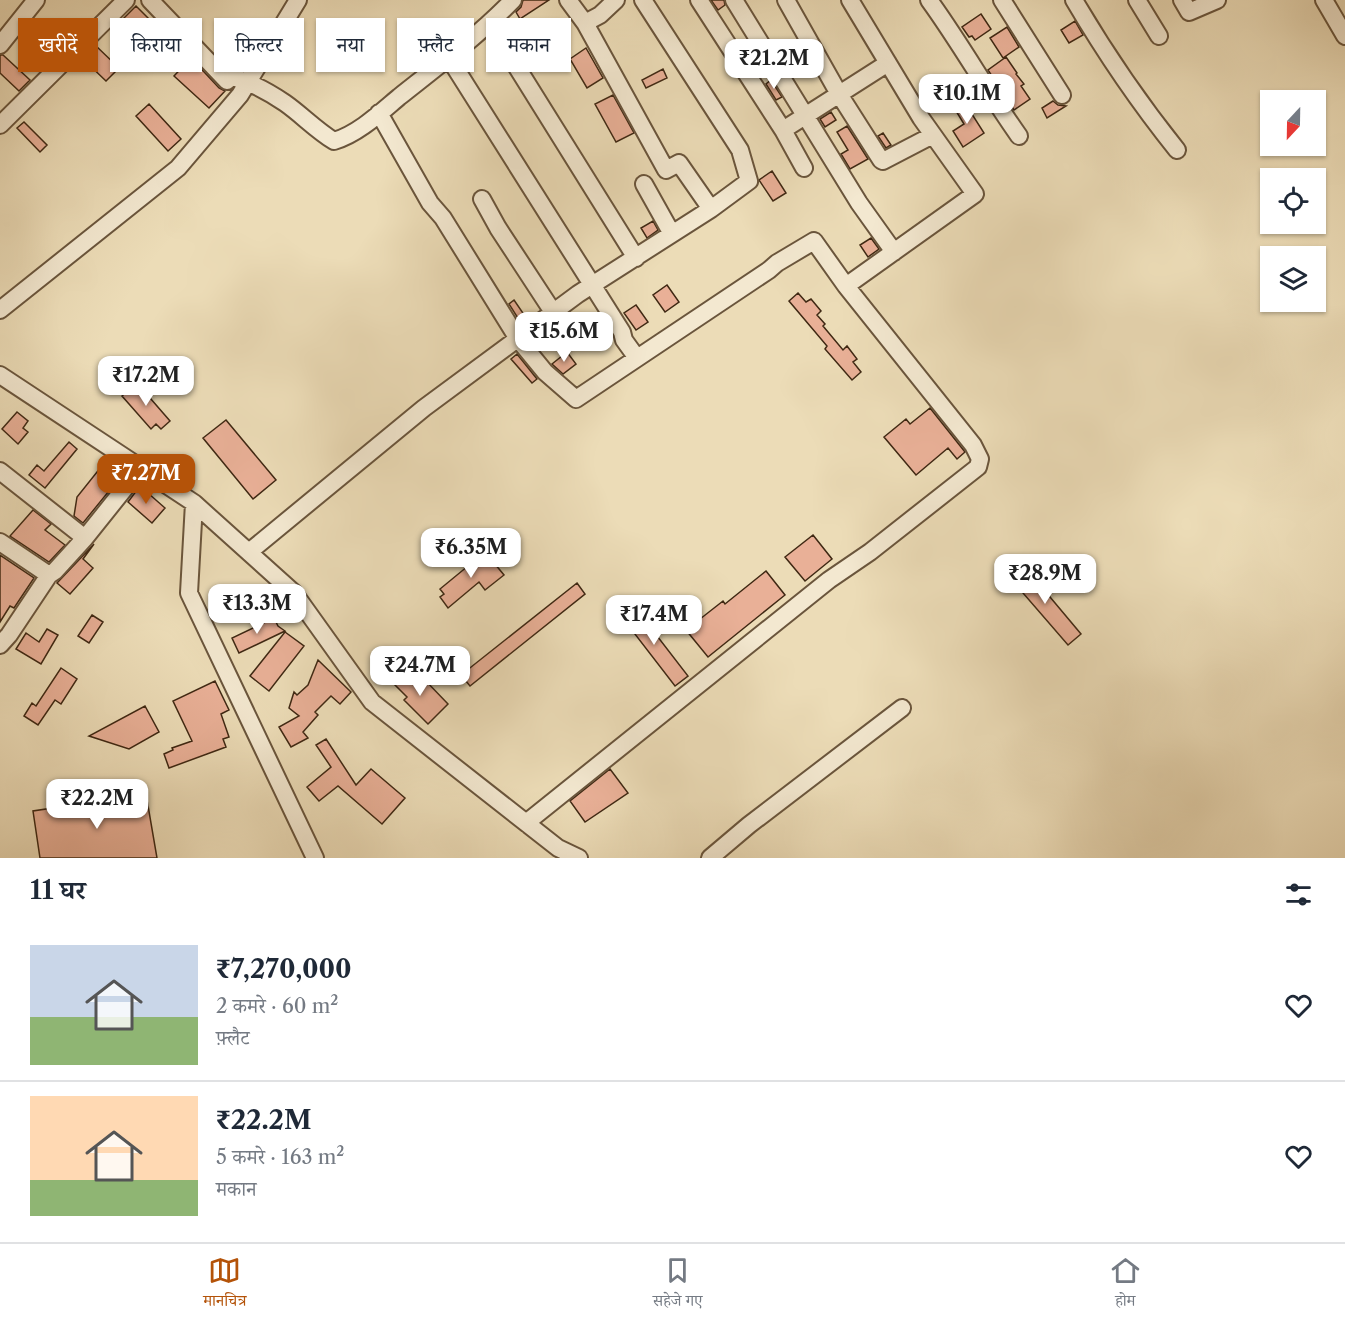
<!DOCTYPE html>
<html lang="hi">
<head>
<meta charset="utf-8">
<style>
	body { margin:0; font-family:"Libre Caslon Text","Noto Serif Devanagari",serif; background:#f2f2f3; color:#1f2937; height:100vh; display:flex; flex-direction:column; font-size:22px; white-space:nowrap }
	* { box-sizing:border-box; margin:0 }
	p { font-size:20px; color:#747a83 }
	.icon { flex:none; width:33px; height:33px; fill:none; stroke:currentColor; stroke-width:2; stroke-linecap:round; stroke-linejoin:round }
	.map { position:relative; height:858px; overflow:hidden }
	.drawer { display:flex; flex-direction:column; background:#fff; flex:1 }
	.drawer>* { flex:none }
	.hud { position:absolute; left:18px; top:18px; width:600px; height:54px; display:flex; gap:12px }
	.needle { width:39px; rotate:202deg }
	.tools { position:absolute; left:1260px; top:90px; display:grid; gap:12px }
	.tools a { display:grid; place-items:center; width:66px; height:66px; border-radius:0px; background:#fff; box-shadow:0 2px 4px #0004; font-size:30px }
	.price { position:absolute; translate:-50% -51px; padding:0 14px; border-radius:12px; background:#fff; color:#222; font-size:20px; line-height:39px; filter:drop-shadow(0 2px 3px #0008) }
	.price::after { content:''; position:absolute; left:50%; top:36px; width:18px; height:14px; margin-left:-9px; background:inherit; clip-path:polygon(0 0,100% 0,50% 100%) }
	.price.on { background:#b45309; color:#fff }
	ul { padding:0; list-style:none }
	li { display:flex; align-items:center; gap:18px; height:150px; padding:0 30px }
	li+li { border-top:2px solid #e0e1e3 }
	li span { display:grid; place-items:center; flex:none; width:168px; height:120px; border-radius:0px; color:#555 }
	li>.icon { margin-inline-start:auto }
	span .icon { width:72px; height:72px; fill:#fffc; stroke-width:1 }
	li b { font-size:26px }
	h2 { display:flex; justify-content:space-between; align-items:center; height:72px; padding:0 30px; font-size:26px }
	.tag { padding:0 21px; border-radius:0px; background:#fff; box-shadow:0 2px 4px #0004; font-size:21px; line-height:54px }
	.tag.on { background:#b45309; color:#fff }
	.dock { display:flex; justify-content:space-around; align-items:center; height:84px; border-top:2px solid #e0e1e3; background:#fff; font-size:16px; color:#747a83 }
	.dock a { display:grid; justify-items:center; gap:3px }
	.dock .on { color:#b45309 }
	.map>svg:first-child { display:block }
	.building { fill:#e9b097; stroke:#3f2813; stroke-width:1.5 }
	.lines { fill:none; stroke-linecap:round; stroke-linejoin:round }
	.minor-casing { stroke:#6a553c; stroke-width:20 }
	.minor { stroke:#f3e8d0; stroke-width:16 }
</style>
</head>
<body>
<div class="map">
<svg width="1345" height="858" viewBox="0 0 1345 858">
	<rect width="100%" height="100%" fill="#ecdcb7"/>
	<filter id="stains"><feTurbulence type="fractalNoise" baseFrequency=".00333" numOctaves="4"/><feColorMatrix values="0 0 0 0 .2 0 0 0 0 .09 0 0 0 0 .02 0 0 0 .5 -.17"/></filter>
	<radialGradient id="worn" r=".72"><stop offset=".6" stop-color="#630" stop-opacity="0"/><stop offset="1" stop-color="#630" stop-opacity=".3"/></radialGradient>
	<!-- building -->
	<path class="building" d="M523 0H549L520 19 516 12 521 7Z
		M711 0H724L725 5 718 10Z
		M136 6 156 26 134 47 115 27Z
		M981 14 991 29 975 40 972 36 969 37 962 27Z
		M1075 21 1083 35 1069 43 1061 30Z
		M1007 27 1019 47 1003 58 990 38Z
		M95 45 119 68 106 81 83 59Z
		M586 48 603 78 587 88 570 59Z
		M0 55H3L30 80 19 91 0 73Z
		M1006 57 1017 73 1016 74 1024 84 1021 86 1030 99 1014 110 988 70Z
		M191 58 219 88 225 91 209 108 174 76Z
		M663 69 667 78 646 88 642 80Z
		M771 80 782 97 776 100 766 84Z
		M613 95 634 133 616 142 595 104Z
		M963 100 984 133 963 147 953 131 964 124 953 106Z
		M1053 101 1058 105 1066 106 1047 118 1042 108Z
		M149 104 181 139 168 151 136 116Z
		M831 112 836 120 825 127 820 119Z
		M24 122 47 145 40 152 17 128Z
		M847 126 868 159 850 169 841 154 848 150 837 132Z
		M883 133 891 145 886 148 878 136Z
		M772 171 786 193 773 201 759 180Z
		M653 221 658 230 647 238 641 228Z
		M871 238 879 249 868 257 860 245Z
		M667 285 679 302 665 312 653 295Z
		M798 293 806 302 811 299 821 311 817 315 825 324 823 326 843 350 847 346 857 359 853 362 861 372 852 380 825 349 827 346 789 301Z
		M514 300 527 319 521 323 509 304Z
		M636 305 648 322 636 330 624 313Z
		M567 352 576 364 563 374 552 364Z
		M517 354 537 379 532 383 511 359Z
		M137 383 170 421 161 429 156 424 151 429 122 396Z
		M930 408 965 452 957 459 948 448 916 475 884 437 906 419 910 424Z
		M17 412 28 421 23 428 28 432 18 444 2 429Z
		M226 420 276 480 253 499 203 438Z
		M69 442 77 449 45 488 29 475 37 465 44 471Z
		M105 462 122 475 83 523 74 516 77 497Z
		M140 486 165 508 152 523 128 502Z
		M33 510 51 524 45 530 65 545 49 562 10 536Z
		M813 535 832 559 805 581 785 557Z
		M94 544 83 559 93 568 70 594 57 583Z
		M485 552 504 575 485 590 479 582 448 608 440 597 444 594 440 589Z
		M0 555 34 578 14 608 10 606 0 622Z
		M1024 566 1081 634 1068 645 1010 578Z
		M766 571 785 595 708 657 686 630 723 601 725 604Z
		M577 583 585 594 470 686 461 675Z
		M634 606 688 676 675 686 621 616Z
		M92 615 103 622 89 643 78 636Z
		M274 618 278 626 285 631 239 653 232 638Z
		M47 629 58 635 41 664 16 649 26 633 39 642Z
		M285 632 304 646 269 691 250 676Z
		M318 660 351 692 340 704 331 696 315 712 318 715 303 732 308 738 291 747 279 727 299 716 289 708 294 692 297 695 308 685Z
		M61 668 77 679 61 704 55 700 38 725 24 716 32 703 36 706Z
		M399 670 416 687 424 679 448 704 428 724 404 700 407 697 389 679Z
		M215 681 229 710 221 714 229 737 223 739 226 747 169 768 164 754 173 750 172 748 192 741 173 701Z
		M145 706 159 732 129 749 89 736Z
		M326 739 356 785 371 769 405 798 382 824 338 786 319 801 307 787 331 767 316 745Z
		M610 769 628 793 585 822 570 801Z
		M146 794 157 858H40L33 811Z"/>
	<g class="lines">
		<defs>
			<path id="minor" d="M150 0 227 81
				M643 0 740 150 749 181 711 209
				M699 0 783 130 804 168
				M734 0 859 203 894 252
				M786 0 839 94 881 160 883 161 933 135
				M929 0C961 44 987 91 1019 136
				M1002 0 1062 95
				M1074 0C1104 51 1140 104 1177 150
				M1137 0 1159 36
				M1182 0 1189 12 1217 0
				M1324 0 1345 36
				M585 23 600 15 616 0
				M490 24 636 258
				M0 45 36 0
				M449 58 622 332 624 340 637 358
				M220 73C245 80 263 88 285 103 302 115 316 130 334 141 358 134 380 113 399 97 438 66 478 36 513 0
				M379 113 430 203 443 218 518 339 545 372 576 399 769 270 777 263 814 241 846 286 973 445 980 459 978 467 870 552 829 580 526 823
				M0 125 126 0
				M783 130 888 63
				M644 184 672 234
				M482 199 498 228 553 312
				M846 286 975 194 921 118 850 0
				M0 310 178 168 240 95 298 0
				M0 375 194 503 294 593 372 702 558 848 579 858
				M0 471 85 538
				M194 503 189 593 315 858
				M0 542 49 575
				M249 552 424 408 578 294 711 209 679 163 666 170 585 23 568 0
				M0 645 9 635 49 575 55 571 85 538 141 468
				M710 858 749 825 902 708"/>
		</defs>
		<!-- minor casing -->
		<use href="#minor" class="minor-casing"/>
		<!-- minor -->
		<use href="#minor" class="minor"/>
	</g>
	<rect width="100%" height="100%" filter="url(#stains)"/>
	<rect width="100%" height="100%" fill="url(#worn)"/>
</svg>
<div class="tools">
<a><svg class="needle" viewBox="-14 -14 28 28"><path d="M0-13l5 13h-10z" fill="#e53935"/><path d="M0 13l5-13h-10z" fill="#747a83"/></svg></a>
<a><svg class="icon" aria-label="locate" viewBox="0 0 24 24"><circle cx="12" cy="12" r="6"/><path d="M12 2v4M12 18v4M2 12h4M18 12h4"/></svg></a>
<a><svg class="icon" aria-label="layers" viewBox="0 0 24 24"><path d="M12 4l9 5-9 5-9-5zM3 14l9 5 9-5"/></svg></a>
</div>
<b class="price" style="left:774px;top:90px">₹21.2M</b>
<b class="price" style="left:967px;top:125px">₹10.1M</b>
<b class="price" style="left:564px;top:363px">₹15.6M</b>
<b class="price" style="left:146px;top:407px">₹17.2M</b>
<b class="price on" style="left:146px;top:505px">₹7.27M</b>
<b class="price" style="left:471px;top:579px">₹6.35M</b>
<b class="price" style="left:1045px;top:605px">₹28.9M</b>
<b class="price" style="left:257px;top:635px">₹13.3M</b>
<b class="price" style="left:654px;top:646px">₹17.4M</b>
<b class="price" style="left:420px;top:697px">₹24.7M</b>
<b class="price" style="left:97px;top:830px">₹22.2M</b>
<div class="hud">
<a class="tag on">खरीदें</a>
<a class="tag">किराया</a>
<a class="tag">फ़िल्टर</a>
<a class="tag">नया</a>
<a class="tag">फ़्लैट</a>
<a class="tag">मकान</a>
</div>
</div>
<section class="drawer">
<h2>11 घर<svg class="icon" aria-label="filters" viewBox="0 0 24 24"><path d="M4 7h16M4 17h16"/><circle cx="9" cy="7" r="2"/><circle cx="15" cy="17" r="2"/></svg></h2>
<ul>
<li><span style="background:linear-gradient(#c9d6e8 60%,#8fb573 0)"><svg class="icon" aria-label="home" viewBox="0 0 24 24"><path d="M3 11l9-7 9 7M6 9v11h12V9"/></svg></span><div><b>₹7,270,000</b><p>2 कमरे · 60 m²</p><p>फ़्लैट</p></div><svg class="icon" aria-label="heart" viewBox="0 0 24 24"><path d="M12 20l-8-8c-3-5 5-10 8-4 3-6 11-1 8 4z"/></svg></li>
<li><span style="background:linear-gradient(#ffd9b3 70%,#8fb573 0)"><svg class="icon" aria-label="home" viewBox="0 0 24 24"><path d="M3 11l9-7 9 7M6 9v11h12V9"/></svg></span><div><b>₹22.2M</b><p>5 कमरे · 163 m²</p><p>मकान</p></div><svg class="icon" aria-label="heart" viewBox="0 0 24 24"><path d="M12 20l-8-8c-3-5 5-10 8-4 3-6 11-1 8 4z"/></svg></li>
</ul>
</section>
<nav class="dock">
<a class="on"><svg class="icon" aria-label="map" viewBox="0 0 24 24"><path d="M3 6l6-2 6 2 6-2v14l-6 2-6-2-6 2zM9 4v14M15 6v14"/></svg>मानचित्र</a>
<a><svg class="icon" aria-label="saved" viewBox="0 0 24 24"><path d="M7 4h10v16l-5-4-5 4z"/></svg>सहेजे गए</a>
<a><svg class="icon" aria-label="home" viewBox="0 0 24 24"><path d="M3 11l9-7 9 7M6 9v11h12V9"/></svg>होम</a>
</nav>
</body>
</html>
